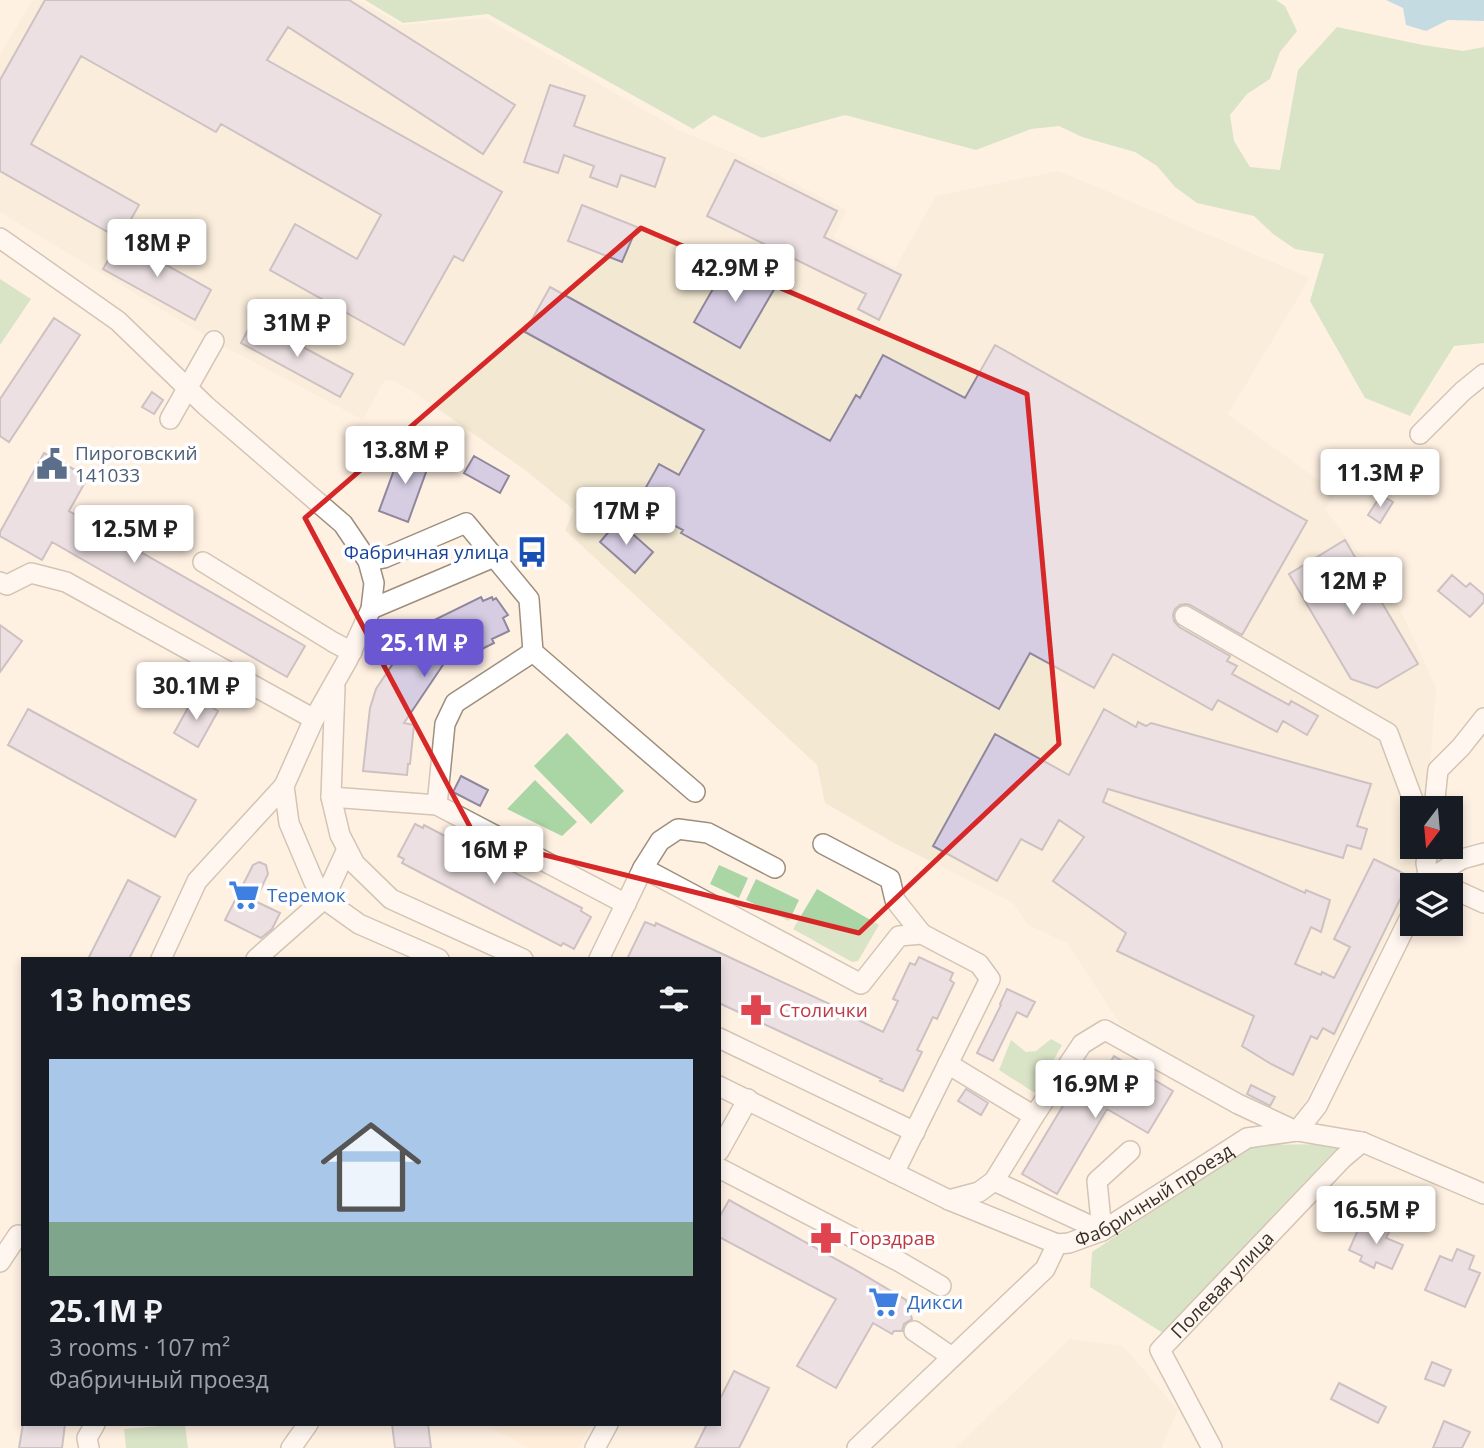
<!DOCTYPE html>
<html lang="en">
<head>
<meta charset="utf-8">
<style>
	body { margin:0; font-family:"Open Sans",sans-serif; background:#20242c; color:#f1f3f6; height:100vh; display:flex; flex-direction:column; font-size:26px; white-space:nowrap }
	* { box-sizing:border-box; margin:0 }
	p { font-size:23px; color:#9ea1a6 }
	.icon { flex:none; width:38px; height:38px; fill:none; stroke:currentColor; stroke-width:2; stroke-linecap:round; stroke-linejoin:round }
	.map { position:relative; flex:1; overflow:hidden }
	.drawer { position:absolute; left:21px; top:957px; width:700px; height:469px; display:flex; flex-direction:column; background:#171b24; border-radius:0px; box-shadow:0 4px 10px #0003 }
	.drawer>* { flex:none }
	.needle { width:46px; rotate:196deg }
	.fabs { position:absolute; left:1400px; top:796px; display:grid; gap:14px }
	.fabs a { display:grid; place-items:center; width:63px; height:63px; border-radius:0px; background:#171b24; box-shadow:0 4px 10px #0003; font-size:35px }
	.price { position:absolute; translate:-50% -60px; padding:0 16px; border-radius:7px; background:#fff; color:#222; font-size:23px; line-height:46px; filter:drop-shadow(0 2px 4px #0008) }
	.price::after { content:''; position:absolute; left:50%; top:42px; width:21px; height:16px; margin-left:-10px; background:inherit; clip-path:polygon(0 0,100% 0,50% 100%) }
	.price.active { background:#6a57d1; color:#fff }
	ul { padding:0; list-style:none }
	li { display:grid; align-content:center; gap:14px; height:371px; padding:0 28px }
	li+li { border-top:2px solid #363941 }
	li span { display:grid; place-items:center; height:217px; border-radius:0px; color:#555 }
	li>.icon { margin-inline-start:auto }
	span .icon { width:126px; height:126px; fill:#fffc; stroke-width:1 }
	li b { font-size:30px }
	h2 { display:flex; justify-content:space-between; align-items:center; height:84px; padding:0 28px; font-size:30px }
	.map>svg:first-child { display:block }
	.built { fill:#fee8ce }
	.industrial { fill:#f3e9d3 }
	.green { fill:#aad5a4 }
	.water { fill:#7cc2e2 }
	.building { fill:#d6cde3; stroke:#90879c; stroke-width:2 }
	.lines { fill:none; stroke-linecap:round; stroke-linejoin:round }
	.minor-casing { stroke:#9e8e7c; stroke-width:22 }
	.minor { stroke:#fff; stroke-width:19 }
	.marked { fill:none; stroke:#d62828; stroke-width:5; stroke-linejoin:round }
	.labels { text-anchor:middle; stroke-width:7; stroke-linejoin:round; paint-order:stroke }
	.service-label { font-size:19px; fill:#4e5e75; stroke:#fff; text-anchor:start }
	.transit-label { font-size:19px; fill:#164399; stroke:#fff; text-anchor:end }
	.shop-label { font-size:19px; fill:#366cbe; stroke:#fff; text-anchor:start }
	.health-label { font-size:19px; fill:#be3a42; stroke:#fff; text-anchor:start }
	.street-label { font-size:19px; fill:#373129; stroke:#fff }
</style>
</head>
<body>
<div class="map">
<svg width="1484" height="1448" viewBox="0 0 1484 1448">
	<rect width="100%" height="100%" fill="#fff1e2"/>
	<!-- built -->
	<path class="built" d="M485 1425H591L579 1448H529Z"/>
	<!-- industrial -->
	<path class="industrial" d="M33 0H358L401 25 486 18 679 130 738 155 847 210 834 237 895 268 936 196 1059 171 1310 278 1228 414 1336 493 1325 509 1397 602 1436 688 1427 808H1412V847H1424L1418 877 1412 886 1295 1122 1237 1097 1120 1024 1067 943 1028 925 1013 903 894 843 825 803 817 765 565 530 574 510 525 470 418 395 392 380 384 381 363 420 214 341 0 212V54Z
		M1070 1339 1123 1346 1178 1410 1161 1448H955Z"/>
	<!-- green -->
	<path class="green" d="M365 0H1276L1285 6 1297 31 1280 52 1270 79 1247 94 1230 115 1234 141 1250 167 1280 170 1298 70 1337 27 1423 45 1463 51 1484 47V343L1454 346 1410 416 1365 398 1310 301 1324 254 1295 249 1273 234 1254 216 1197 203 1175 187 1157 166 1135 152 1082 137 1059 126 1031 129 976 150 845 115 762 138 714 115 693 129 488 14 403 23Z
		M0 279 31 299 0 345Z
		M567 733 624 791 591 824 534 766Z
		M535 780 577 822 562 836 507 809Z
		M719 865 748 878 739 898 710 884Z
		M756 879 799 900 789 921 746 900Z
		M817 889 879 925 858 961 852 962 793 929Z
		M1051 1039 1062 1045 1035 1093 999 1070 1011 1040 1026 1052 1036 1051Z
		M1341 1144 1163 1333 1090 1287 1092 1252 1252 1145Z
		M185 1424 188 1448H126L124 1429Z"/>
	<!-- water -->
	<path class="water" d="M1386 0H1484V21L1448 20 1426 31 1406 25 1403 8Z"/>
	<!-- building -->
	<path class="building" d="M45 0H349L515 105 483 154 288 27 267 60 502 192 463 261 454 256 404 345 270 270 295 224 357 259 381 215 221 124 216 132 81 56 31 144 139 205 120 239 0 171V80Z
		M550 85 585 96 574 126 665 158 655 187 621 175 617 187 590 177 594 166 564 155 558 173 524 162Z
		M735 160 837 211 824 237 901 275 879 320 858 309 866 294 707 216Z
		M582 205 637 227 622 262 568 241Z
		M120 239 211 290 195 320 103 269Z
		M730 259 776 286 740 348 694 322Z
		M550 287 830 441 856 395 860 398 883 355 965 398 995 345 1307 521 1242 635 1190 605 1186 604 1180 605 1175 609 1173 615 1174 621 1179 627 1230 656 1227 661 1237 666 1232 674 1289 705 1291 701 1318 716 1307 735 1283 721 1277 732 1218 700 1212 710 1113 654 1094 688 1030 653 999 709 681 533 683 530 636 505 659 464 679 475 704 430 525 332Z
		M54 318 80 335 9 442 0 436V399Z
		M253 320 353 374 340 397 241 343Z
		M152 392 163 400 154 414 142 407Z
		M401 451 430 461 408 522 379 511Z
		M44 453 88 477 69 511 305 646 287 677 52 542 42 560 0 536V532Z
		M474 456 509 476 500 493 464 473Z
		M1381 495 1393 502 1380 523 1368 515Z
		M618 521 653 552 635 573 600 542Z
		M1345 540 1418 664 1377 688 1351 679 1289 574Z
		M1452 575 1466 587 1470 583 1484 595V602L1470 617 1438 591Z
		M481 597 483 601 492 597 493 600 496 598 508 615 503 618 509 631 492 639 494 643 458 661 453 650 404 723 414 725 410 764H408L407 775 363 771 370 708 376 689 410 638 426 624Z
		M0 625 22 641 0 672Z
		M194 697 218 711 198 747 174 733Z
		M28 709 196 800 175 837 8 745Z
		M1104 709 1136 727 1138 722 1146 726 1151 723 1371 784 1357 826 1367 829 1361 849 1347 845 1343 858 1108 789 1103 802 1305 893 1306 890 1330 900 1321 932 1311 927 1295 964 1321 975 1322 972 1334 978 1350 947 1334 939 1374 859 1411 877 1334 1034 1323 1028 1317 1039 1311 1036 1293 1075 1271 1064 1242 1046 1254 1016 1117 951 1126 933 1053 881 1084 837 1059 820 1042 850 1021 839 997 881 933 846 995 734 1069 775Z
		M461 776 488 790 480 806 453 792Z
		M415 824 423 828 424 825 582 908 581 911 591 917 574 949 563 943 561 946 402 863 404 859 398 856Z
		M259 862 266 865 268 874 255 901 280 913 272 929 261 938 225 920 253 865Z
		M128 880 160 897 129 959H88Z
		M645 922 655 926 656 923 853 1015 852 1017 883 1032 898 1001 893 999 910 963 915 965 919 957 953 973 950 980 954 983 937 1019 933 1017 917 1050 922 1052 903 1091 880 1081 882 1079 719 1003V959H627Z
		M1007 989 1035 1002 1027 1017 1017 1012 993 1061 977 1053 1001 1005 1000 1004Z
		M1114 1056 1173 1091 1148 1133 1107 1109 1057 1194 1022 1174 1070 1094 1086 1103Z
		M1251 1085 1275 1097 1270 1106 1247 1094Z
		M966 1089 988 1103 981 1115 958 1101Z
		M729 1200 854 1269 906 1300 912 1319 904 1324 902 1331H894L892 1334 873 1323 836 1388 797 1366 836 1299 719 1237V1218Z
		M1375 1221 1391 1228 1386 1238 1403 1245 1392 1269 1376 1262 1374 1268 1360 1261 1362 1256 1349 1250 1361 1223 1372 1228Z
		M1457 1249 1474 1256 1469 1269 1480 1273 1465 1307 1425 1290 1440 1256 1452 1261Z
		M1432 1362 1451 1370 1444 1386 1425 1379Z
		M734 1371 769 1388 739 1448H695L707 1424H719V1401Z
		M1339 1383 1386 1407 1378 1423 1331 1399Z
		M1444 1421 1470 1432 1462 1448H1433Z
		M23 1424H65L62 1448H19Z
		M392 1424H428L431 1448H395Z"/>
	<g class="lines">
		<defs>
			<g id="minor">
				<path d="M0 238 118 321 206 406 343 524 368 561 374 583 371 609 348 659 314 719 284 786 289 823 314 882 324 899 359 924 439 959"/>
				<path d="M170 419 214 341"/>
				<path d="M1420 434 1463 391 1484 374"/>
				<path d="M368 561 384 558 466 523 529 599 533 652 695 792"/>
				<path d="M203 562 333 642 352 652"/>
				<path d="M0 582 7 585 31 573 66 582 314 719"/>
				<path d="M371 609 494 557"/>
				<path d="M1185 616 1388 733 1416 808"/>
				<path d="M335 687 331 797 437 805 626 904"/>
				<path d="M331 797 340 835 355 864 391 899 523 959"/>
				<path d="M437 805 445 724 455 703 533 652"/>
				<path d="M1434 808 1438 770 1461 747 1484 718"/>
				<path d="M823 844 890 879 895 900 922 934"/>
				<path d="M643 868 660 841 678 829 708 833 775 868"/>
				<path d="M1429 879 1462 859 1484 853"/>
				<path d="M1426 886 1429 879 1426 863 1429 847"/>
				<path d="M1451 888 1484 903"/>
				<path d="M161 959 197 881 284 786"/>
				<path d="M256 959 324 899 347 849"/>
				<path d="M599 959 643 868 861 984 899 936 922 934 979 964 990 979 894 1173"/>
				<path d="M719 1038 915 1132"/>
				<path d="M948 1064 1034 1116"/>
				<path id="s1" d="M719 1086 949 1200 1057 1244 1069 1243 1102 1231 1247 1138 1297 1131 1362 1142 1484 1194"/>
				<path d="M1297 1131 1317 1106 1412 913"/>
				<path d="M719 1151 748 1099"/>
				<path d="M719 1168 900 1262 941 1286"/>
				<path d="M994 1181 1034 1116 1082 1044 1105 1030 1238 1104 1296 1131"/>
				<path d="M949 1200 979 1192 994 1181 1102 1231 1097 1181 1130 1151"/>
				<path d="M0 1262 18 1235"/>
				<path d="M914 1331 952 1357"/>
				<path d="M89 1448 87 1438 95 1424"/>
				<path d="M291 1448 308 1424"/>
				<path d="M595 1448 608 1424"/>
				<path d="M857 1448 1045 1269 1057 1244"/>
				<path id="s2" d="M1212 1448 1160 1350 1343 1158 1362 1142"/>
			</g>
		</defs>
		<!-- minor casing -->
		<use href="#minor" class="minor-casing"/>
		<!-- minor -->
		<use href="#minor" class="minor"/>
	</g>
	<!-- marked area -->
	<path d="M0 0H1484V1448H0ZM641 228 1027 394 1059 744 859 933 476 838 305 518Z" fill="#fff1e2" fill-opacity=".55" fill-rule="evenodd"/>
	<path class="marked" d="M641 228 1027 394 1059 744 859 933 476 838 305 518Z"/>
	<!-- icons -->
	<defs>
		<symbol id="civic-bare" viewBox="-9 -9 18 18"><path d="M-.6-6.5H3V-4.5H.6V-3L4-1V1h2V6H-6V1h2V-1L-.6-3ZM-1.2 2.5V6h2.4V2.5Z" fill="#5c6f8a" stroke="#fff" stroke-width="2.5" paint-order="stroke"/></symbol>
		<symbol id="bus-bare" viewBox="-9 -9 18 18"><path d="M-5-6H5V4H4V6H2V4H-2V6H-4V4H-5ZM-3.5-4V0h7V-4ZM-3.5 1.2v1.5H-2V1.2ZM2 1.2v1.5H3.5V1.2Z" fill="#1a4fb4" stroke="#fff" stroke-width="2.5" paint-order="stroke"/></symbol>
		<symbol id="supermarket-bare" viewBox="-9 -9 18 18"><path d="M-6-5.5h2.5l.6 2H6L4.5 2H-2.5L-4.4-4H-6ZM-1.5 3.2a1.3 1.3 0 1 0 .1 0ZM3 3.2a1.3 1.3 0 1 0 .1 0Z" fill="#3f7fe0" stroke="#fff" stroke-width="2.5" paint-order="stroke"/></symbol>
		<symbol id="pharmacy-bare" viewBox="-9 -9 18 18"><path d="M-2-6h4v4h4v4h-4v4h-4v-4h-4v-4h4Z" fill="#e0444e" stroke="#fff" stroke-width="2.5" paint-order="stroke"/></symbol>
	</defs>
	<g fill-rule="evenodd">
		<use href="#civic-bare" x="30" y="442" width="44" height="44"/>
		<use href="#bus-bare" x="510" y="530" width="44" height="44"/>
		<use href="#supermarket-bare" x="222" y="873" width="44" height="44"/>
		<use href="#pharmacy-bare" x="734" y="988" width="44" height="44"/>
		<use href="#pharmacy-bare" x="804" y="1216" width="44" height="44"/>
		<use href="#supermarket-bare" x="862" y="1280" width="44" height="44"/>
	</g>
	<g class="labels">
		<!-- service labels -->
		<g class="service-label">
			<text x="75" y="460">Пироговский<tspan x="75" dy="22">141033</tspan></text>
		</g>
		<!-- transit labels -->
		<g class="transit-label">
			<text x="509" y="559">Фабричная улица</text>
		</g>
		<!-- shop labels -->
		<g class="shop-label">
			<text x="267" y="902">Теремок</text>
			<text x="907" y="1309">Дикси</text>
		</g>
		<!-- health labels -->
		<g class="health-label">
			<text x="779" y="1017">Столички</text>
			<text x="849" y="1245">Горздрав</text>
		</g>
		<!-- street labels -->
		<g class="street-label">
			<text dy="7" stroke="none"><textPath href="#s1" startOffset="483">Фабричный проезд</textPath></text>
			<text dy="7" stroke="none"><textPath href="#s2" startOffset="201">Полевая улица</textPath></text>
		</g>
	</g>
</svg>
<div class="fabs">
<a><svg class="needle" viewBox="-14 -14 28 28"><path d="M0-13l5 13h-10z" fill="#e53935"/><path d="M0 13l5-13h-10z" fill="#9ea1a6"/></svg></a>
<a><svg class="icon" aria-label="layers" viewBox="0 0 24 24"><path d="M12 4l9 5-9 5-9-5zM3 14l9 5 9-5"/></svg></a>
</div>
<b class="price" style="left:157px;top:279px">18M ₽</b>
<b class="price" style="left:735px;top:304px">42.9M ₽</b>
<b class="price" style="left:297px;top:359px">31M ₽</b>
<b class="price" style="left:405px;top:486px">13.8M ₽</b>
<b class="price" style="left:1380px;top:509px">11.3M ₽</b>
<b class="price" style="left:626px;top:547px">17M ₽</b>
<b class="price" style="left:134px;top:565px">12.5M ₽</b>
<b class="price" style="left:1353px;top:617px">12M ₽</b>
<b class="price active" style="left:424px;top:679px">25.1M ₽</b>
<b class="price" style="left:196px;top:722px">30.1M ₽</b>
<b class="price" style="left:494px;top:886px">16M ₽</b>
<b class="price" style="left:1095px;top:1120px">16.9M ₽</b>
<b class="price" style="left:1376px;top:1246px">16.5M ₽</b>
<section class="drawer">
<h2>13 homes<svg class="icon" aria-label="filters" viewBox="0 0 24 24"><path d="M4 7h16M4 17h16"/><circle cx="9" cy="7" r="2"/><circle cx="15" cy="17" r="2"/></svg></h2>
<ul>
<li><span style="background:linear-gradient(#a9c7e8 75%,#7fa58c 0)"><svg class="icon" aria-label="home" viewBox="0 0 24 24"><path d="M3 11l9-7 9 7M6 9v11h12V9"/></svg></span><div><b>25.1M ₽</b><p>3 rooms · 107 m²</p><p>Фабричный проезд</p></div></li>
</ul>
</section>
</div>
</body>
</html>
